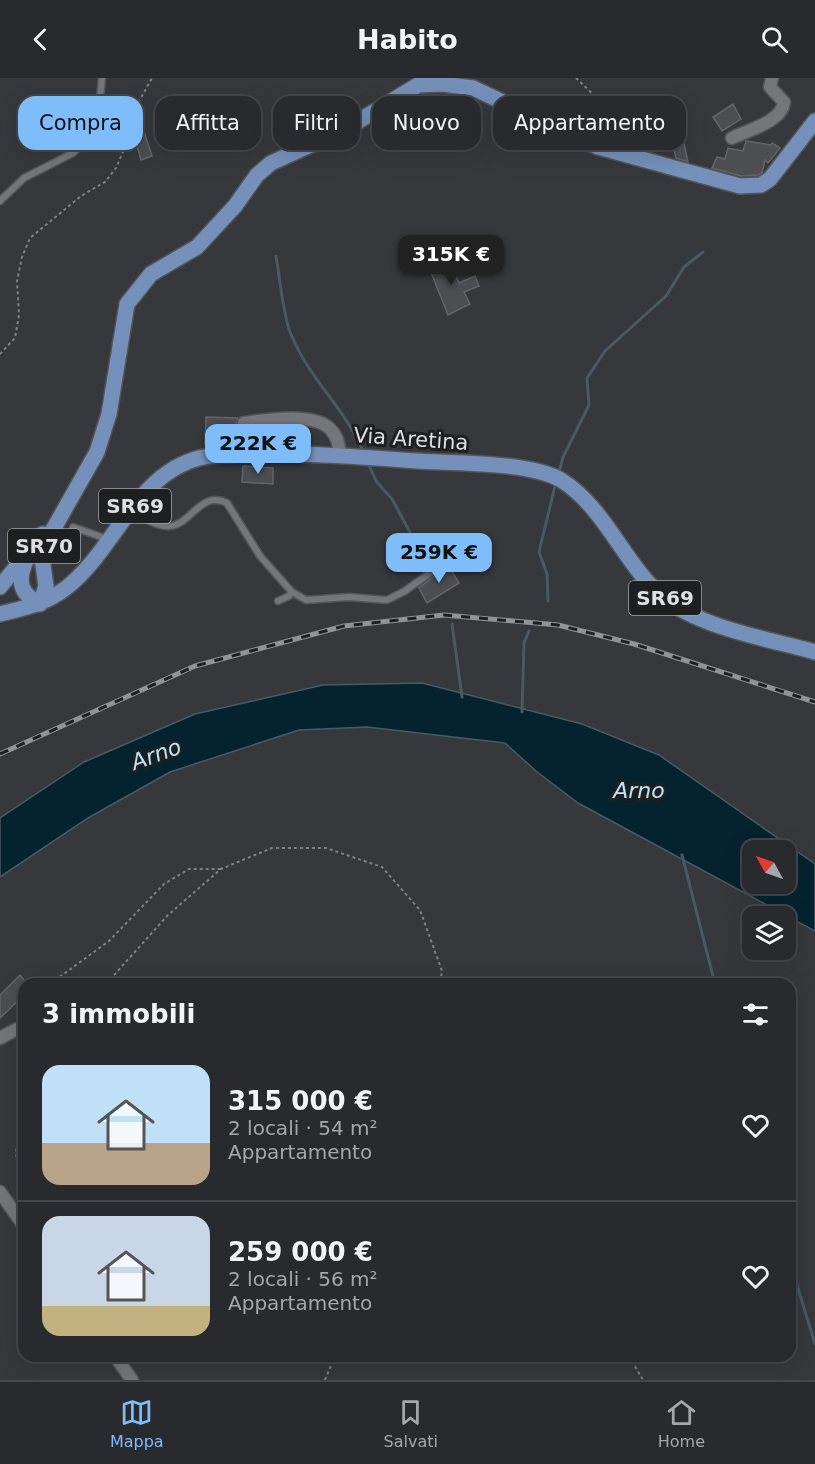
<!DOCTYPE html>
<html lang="it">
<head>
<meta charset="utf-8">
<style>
	body { margin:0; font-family:"DejaVu Sans",sans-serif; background:#303235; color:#f1f3f6; height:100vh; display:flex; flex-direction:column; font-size:22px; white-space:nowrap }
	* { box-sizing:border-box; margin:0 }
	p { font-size:20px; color:#a5a7aa }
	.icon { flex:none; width:33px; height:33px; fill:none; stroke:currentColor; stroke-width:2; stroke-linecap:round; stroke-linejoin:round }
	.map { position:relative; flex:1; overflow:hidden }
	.details { position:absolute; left:18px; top:900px; width:778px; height:384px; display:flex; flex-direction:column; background:#282a2d; border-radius:18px; box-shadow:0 6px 24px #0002,0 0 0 2px #444649 }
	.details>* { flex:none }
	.top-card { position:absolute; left:18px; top:18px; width:780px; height:54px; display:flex; gap:12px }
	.needle { width:39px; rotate:310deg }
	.tools { position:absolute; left:742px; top:762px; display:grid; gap:12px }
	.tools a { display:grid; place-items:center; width:54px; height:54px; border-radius:12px; background:#282a2d; box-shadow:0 6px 24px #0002,0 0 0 2px #444649; font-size:30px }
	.price { position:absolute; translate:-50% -51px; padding:0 14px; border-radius:12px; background:#7ebdf9; color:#111; font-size:20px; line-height:39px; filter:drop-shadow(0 2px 3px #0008) }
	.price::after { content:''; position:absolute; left:50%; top:36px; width:18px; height:14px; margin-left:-9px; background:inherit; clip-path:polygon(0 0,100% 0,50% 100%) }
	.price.selected { background:#222; color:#fff }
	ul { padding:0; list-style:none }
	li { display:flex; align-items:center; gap:18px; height:150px; padding:0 24px }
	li+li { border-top:2px solid #444649 }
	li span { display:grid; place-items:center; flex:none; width:168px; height:120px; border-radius:18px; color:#555 }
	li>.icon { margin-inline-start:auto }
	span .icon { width:72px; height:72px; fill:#fffc; stroke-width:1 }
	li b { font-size:26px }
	h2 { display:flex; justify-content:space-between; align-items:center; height:72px; padding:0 24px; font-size:26px }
	.pill { padding:0 21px; border-radius:18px; background:#282a2d; box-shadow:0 6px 24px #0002,0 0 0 2px #444649; font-size:21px; line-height:54px }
	.pill.selected { background:#7ebdf9; color:#111 }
	header { display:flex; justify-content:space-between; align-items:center; height:78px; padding:0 24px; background:#282a2d; font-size:27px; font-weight:800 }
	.tabs { display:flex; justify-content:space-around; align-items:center; height:84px; border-top:2px solid #444649; background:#282a2d; font-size:16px; color:#a5a7aa }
	.tabs a { display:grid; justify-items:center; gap:3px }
	.tabs .selected { color:#7ebdf9 }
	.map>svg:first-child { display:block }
	.water { fill:#05232f; stroke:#465b64; stroke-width:1.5; fill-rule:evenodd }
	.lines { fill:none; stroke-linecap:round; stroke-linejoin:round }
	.stream { stroke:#465b64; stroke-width:3 }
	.building { fill:#4c4e52; stroke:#64656a; stroke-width:1.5 }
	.service-casing { stroke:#545558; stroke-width:9 }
	.minor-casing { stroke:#545558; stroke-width:15 }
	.primary-casing { stroke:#545558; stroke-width:18 }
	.path { stroke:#7f8184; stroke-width:2; stroke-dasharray:3 3; stroke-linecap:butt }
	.service { stroke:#74767a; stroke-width:6 }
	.minor { stroke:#74767a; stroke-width:12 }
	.primary { stroke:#7590ba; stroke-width:15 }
	.rail-casing { stroke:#929396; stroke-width:5 }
	.rail { stroke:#1e1f21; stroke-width:3; stroke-dasharray:9; stroke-linecap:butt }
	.labels { text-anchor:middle; stroke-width:6; stroke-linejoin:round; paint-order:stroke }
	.shield { fill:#1e1f21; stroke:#a4a5a7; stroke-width:1.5 }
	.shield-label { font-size:20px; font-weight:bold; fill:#dedfe1 }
	.street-label { font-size:21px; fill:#dedfe1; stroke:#1e1f21 }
	.water-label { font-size:22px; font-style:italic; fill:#bce4f7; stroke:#1e1f21 }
</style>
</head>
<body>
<header><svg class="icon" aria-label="back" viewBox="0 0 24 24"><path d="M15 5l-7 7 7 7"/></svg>Habito<svg class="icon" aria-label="search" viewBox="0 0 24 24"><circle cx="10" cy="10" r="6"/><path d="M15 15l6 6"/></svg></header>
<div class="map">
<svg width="815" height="1302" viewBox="0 0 815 1302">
	<rect width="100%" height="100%" fill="#36383c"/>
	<!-- water -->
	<path class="water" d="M422 605 582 646 659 677 815 786V853L578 725 536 693 505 665 367 649 299 652 170 694 88 740 0 799V740L84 684 195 636 323 607ZM753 772H786V806H753Z"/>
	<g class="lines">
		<!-- stream -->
		<path class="stream" d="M276 178C280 201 282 228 289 251 304 295 345 330 363 373
			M368 385 376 403 392 421 426 484
			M559 394 563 379 589 327 587 300 605 273 666 218 684 189 703 174
			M548 523 547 496 539 474 556 404
			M452 546 462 619
			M522 634 524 565 529 553
			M682 777 715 906
			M790 1184 815 1266"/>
	</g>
	<!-- building -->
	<path class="building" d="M733 26 741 41 722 53 713 39Z
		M641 42 672 54 668 63 637 51Z
		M142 47 152 78 141 82 132 51Z
		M683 61 688 84 676 80 672 65Z
		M746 63 771 67 772 65 780 70 768 85 765 82 762 95 758 97 741 98 712 90 717 79 725 81 728 70 743 73Z
		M447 179 459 205 475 198 479 208 464 214 470 226 448 237 428 187Z
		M206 339 238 340 236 347 243 353 242 367 205 366Z
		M243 388 273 390V406L242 404Z
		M448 487 459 505 427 525 419 510Z
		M20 897 24 902V917L0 940V917Z"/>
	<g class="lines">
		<defs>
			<path id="service" d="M0 123 24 100 73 75 91 58 98 41 102 0
				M132 433C142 439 154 447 166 448 190 451 199 411 227 425L260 478 292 514 306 522 349 519 387 522 405 513 441 487
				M73 449 107 461
				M278 523 289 518 292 514"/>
			<path id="minor" d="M732 60C748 52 782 44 784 24L770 9 772 0
				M244 345C265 342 316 334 331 352 338 359 339 368 340 378
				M0 960 17 951
				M0 1114 24 1148
				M115 1278 132 1302"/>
			<path id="primary" d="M26 483C17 503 20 516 40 526
				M0 509 43 456
				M40 526 46 508 41 473 97 374 109 336 127 226 151 196 197 169 235 128 257 97 271 85 344 52 418 7 442 6 473 10 598 69 740 108 761 107 770 101 815 43
				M0 536C24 530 46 526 66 510 115 472 135 397 199 380 217 376 237 377 255 376 309 375 363 379 417 383 454 385 530 384 561 402 606 430 624 487 664 520 701 550 769 561 815 574"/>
		</defs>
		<!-- service casing -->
		<use href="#service" class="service-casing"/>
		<!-- minor casing -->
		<use href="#minor" class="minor-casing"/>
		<!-- primary casing -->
		<use href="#primary" class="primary-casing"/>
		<!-- path -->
		<path class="path" d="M576 0 622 44 663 73
			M0 276 15 260 19 237 17 203 22 179 30 160 81 118 105 104 116 90 123 74 133 34 152 0
			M50 906 109 863 164 806 189 791H221
			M106 906 168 837 221 791 272 770H326L382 789 420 832 442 893 440 906
			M19 942 20 928 24 925
			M24 1011 16 1076 24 1104
			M629 1278 643 1302
			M325 1302 335 1278"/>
		<!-- service -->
		<use href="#service" class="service"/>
		<!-- minor -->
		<use href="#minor" class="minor"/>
		<!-- primary -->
		<use href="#primary" class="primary"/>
		<defs>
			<path id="rail" d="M0 676 195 588 344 548 444 537 558 547 634 566 815 624"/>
		</defs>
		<!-- rail casing -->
		<use href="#rail" class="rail-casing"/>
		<!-- rail -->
		<use href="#rail" class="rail"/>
	</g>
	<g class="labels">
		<!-- shield labels -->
		<g class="shield">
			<rect x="99" y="411" width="72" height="34" rx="4.5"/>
			<rect x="8" y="451" width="72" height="34" rx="4.5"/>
			<rect x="629" y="503" width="72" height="34" rx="4.5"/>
		</g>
		<g class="shield-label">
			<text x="135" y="435">SR69</text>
			<text x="44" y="475">SR70</text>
			<text x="665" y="527">SR69</text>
		</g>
		<!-- street labels -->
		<g class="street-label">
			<text transform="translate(411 361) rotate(4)" y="7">Via Aretina</text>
		</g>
		<!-- water labels -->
		<g class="water-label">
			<text transform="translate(156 676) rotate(-20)" y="8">Arno</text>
			<text x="639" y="720">Arno</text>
		</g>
	</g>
</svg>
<div class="tools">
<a><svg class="needle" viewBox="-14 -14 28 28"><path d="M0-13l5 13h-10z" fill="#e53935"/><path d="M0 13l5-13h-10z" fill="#a5a7aa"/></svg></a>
<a><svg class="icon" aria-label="layers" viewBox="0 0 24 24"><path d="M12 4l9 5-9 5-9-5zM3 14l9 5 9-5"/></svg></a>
</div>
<b class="price selected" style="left:451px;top:208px">315K €</b>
<b class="price" style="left:258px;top:397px">222K €</b>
<b class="price" style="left:439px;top:506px">259K €</b>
<div class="top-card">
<a class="pill selected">Compra</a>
<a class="pill">Affitta</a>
<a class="pill">Filtri</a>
<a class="pill">Nuovo</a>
<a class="pill">Appartamento</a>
</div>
<section class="details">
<h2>3 immobili<svg class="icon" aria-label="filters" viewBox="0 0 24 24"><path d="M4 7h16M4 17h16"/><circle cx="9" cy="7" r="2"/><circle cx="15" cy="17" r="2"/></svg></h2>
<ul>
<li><span style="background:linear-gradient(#bfe0f5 65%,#b9a48a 0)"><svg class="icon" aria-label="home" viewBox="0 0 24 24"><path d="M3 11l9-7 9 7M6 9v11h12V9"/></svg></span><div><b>315 000 €</b><p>2 locali · 54 m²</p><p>Appartamento</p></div><svg class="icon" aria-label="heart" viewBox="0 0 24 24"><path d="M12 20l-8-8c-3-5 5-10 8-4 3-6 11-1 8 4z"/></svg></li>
<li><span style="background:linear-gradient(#c9d6e8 75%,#c2b280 0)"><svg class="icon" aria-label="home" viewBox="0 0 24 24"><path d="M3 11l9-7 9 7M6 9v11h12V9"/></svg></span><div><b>259 000 €</b><p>2 locali · 56 m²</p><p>Appartamento</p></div><svg class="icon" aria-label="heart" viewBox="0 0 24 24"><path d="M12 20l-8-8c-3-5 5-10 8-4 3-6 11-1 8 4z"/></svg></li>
</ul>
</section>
</div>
<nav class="tabs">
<a class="selected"><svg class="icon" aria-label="map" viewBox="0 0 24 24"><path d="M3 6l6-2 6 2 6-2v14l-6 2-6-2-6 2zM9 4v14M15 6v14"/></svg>Mappa</a>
<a><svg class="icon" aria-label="saved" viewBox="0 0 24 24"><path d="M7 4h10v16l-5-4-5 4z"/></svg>Salvati</a>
<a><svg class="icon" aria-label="home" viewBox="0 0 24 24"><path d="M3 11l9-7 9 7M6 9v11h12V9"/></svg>Home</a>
</nav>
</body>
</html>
